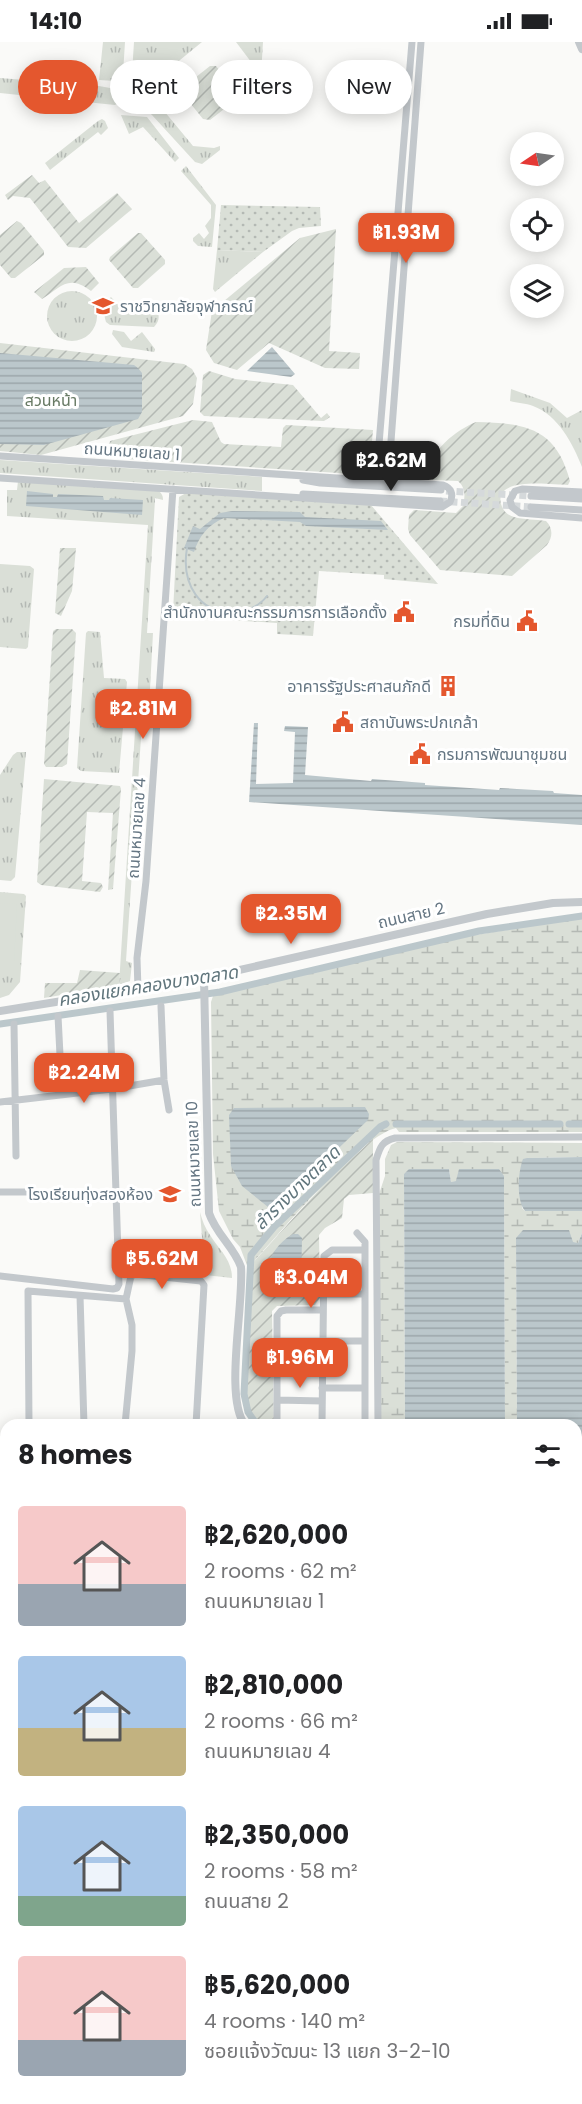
<!DOCTYPE html>
<html lang="en">
<head>
<meta charset="utf-8">
<style>
	body { margin:0; font-family:Poppins,"Noto Sans Thai",sans-serif; background:#f2f2f2; color:#202124; height:100vh; display:flex; flex-direction:column; font-size:22px; white-space:nowrap }
	* { box-sizing:border-box; margin:0 }
	p { font-size:20px; color:#757577 }
	.icon { flex:none; width:33px; height:33px; fill:none; stroke:currentColor; stroke-width:2; stroke-linecap:round; stroke-linejoin:round }
	.map { position:relative; flex:1; overflow:hidden }
	.sheet { position:absolute; left:0px; top:1377px; width:582px; height:686px; display:flex; flex-direction:column; background:#fff; border-radius:18px 18px 0 0; box-shadow:0 3px 15px #0003 }
	.sheet>* { flex:none }
	.hud { position:absolute; left:18px; top:18px; width:546px; height:54px; display:flex; gap:12px }
	.needle { width:39px; rotate:257deg }
	.controls { position:absolute; left:510px; top:90px; display:grid; gap:12px }
	.controls a { display:grid; place-items:center; width:54px; height:54px; border-radius:50%; background:#fff; box-shadow:0 3px 15px #0003; font-size:30px }
	.price { position:absolute; translate:-50% -51px; padding:0 14px; border-radius:12px; background:#e4572e; color:#fff; font-size:20px; line-height:39px; filter:drop-shadow(0 2px 3px #0008) }
	.price::after { content:''; position:absolute; left:50%; top:36px; width:18px; height:14px; margin-left:-9px; background:inherit; clip-path:polygon(0 0,100% 0,50% 100%) }
	.price.on { background:#222; color:#fff }
	ul { padding:0; list-style:none }
	li { display:flex; align-items:center; gap:18px; height:150px; padding:0 18px }
	li span { display:grid; place-items:center; flex:none; width:168px; height:120px; border-radius:6px; color:#555 }
	li>.icon { margin-inline-start:auto }
	span .icon { width:72px; height:72px; fill:#fffc; stroke-width:1 }
	li b { font-size:26px }
	h2 { display:flex; justify-content:space-between; align-items:center; height:72px; padding:0 18px; font-size:26px }
	.chip { padding:0 21px; border-radius:27px; background:#fff; box-shadow:0 3px 15px #0003; font-size:21px; line-height:54px }
	.chip.on { background:#e4572e; color:#fff }
	.status { display:flex; justify-content:space-between; align-items:center; height:42px; padding:0 30px; background:#fff; direction:ltr }
	.status svg { height:16px; fill:currentColor }
	.map>svg:first-child { display:block }
	.grass { fill:url(#grass-tufts) }
	.wetland { fill:url(#wetland-marsh) }
	.park { fill:url(#park-dots) }
	.garden { fill:url(#garden-furrows) }
	.pitch { fill:#dadfd7 }
	.water { fill:url(#water-rules) }
	.lines { fill:none; stroke-linecap:round; stroke-linejoin:round }
	.stream { stroke:#bbc7cb; stroke-width:2 }
	.canal { stroke:#bbc7cb; stroke-width:7 }
	.minor-tunnel { stroke:#d5d9db; stroke-width:7; stroke-dasharray:7 3.5; stroke-linecap:butt }
	.secondary-casing { stroke:#b3babf; stroke-width:11 }
	.minor { stroke:#c3c8cc; stroke-width:7 }
	.tertiary { stroke:#c3c8cc; stroke-width:8 }
	.secondary { stroke:#fff; stroke-width:9 }
	.labels { text-anchor:middle; stroke-width:6; stroke-linejoin:round; paint-order:stroke }
	.poi-label { font-size:16px; fill:#657683; stroke:#fff; text-anchor:end }
	.park-label { font-size:16px; fill:#687a64; stroke:#fff }
	.street-label { font-size:16px; fill:#657683; stroke:#fff }
	.water-label { font-size:18px; font-style:italic; fill:#60757c; stroke:#fff }
</style>
</head>
<body>
<div class="status"><b>14:10</b><svg viewBox="0 0 49 12"><path d="M0 12V9h3v3zM5 12V6h3v6zM10 12V3h3v9zM15 12V0h3v12zM26 1h20v11H26zM47 4h2v5h-2z"/></svg></div>
<div class="map">
<svg width="582" height="2062" viewBox="0 0 582 2062">
	<defs>
		<pattern id="grass-tufts" width="24" height="20" patternUnits="userSpaceOnUse" patternTransform="scale(1.5)"><rect width="24" height="20" fill="#dadfd7"/><path d="M3 7l-1-3M5 7V3M7 7l1-3M15 17l-1-3M17 17v-4M19 17l1-3" fill="none" stroke="#b4b9b4"/></pattern>
		<pattern id="wetland-marsh" width="20" height="14" patternUnits="userSpaceOnUse" patternTransform="scale(1.5)"><rect width="20" height="14" fill="#dadfd7"/><path d="M1 5h8M5 5V1M11 12h8M15 12V8" fill="none" stroke="#b4b9b4"/></pattern>
		<pattern id="park-dots" width="8" height="8" patternUnits="userSpaceOnUse" patternTransform="scale(1.5)"><rect width="8" height="8" fill="#dadfd7"/><path d="M2 2h.1M6 6h.1" fill="none" stroke="#b4b9b4" stroke-width="1.8" stroke-linecap="round"/></pattern>
		<pattern id="garden-furrows" width="10" height="10" patternUnits="userSpaceOnUse" patternTransform="scale(1.5)"><rect width="10" height="10" fill="#dadfd7"/><path d="M-1 1l2-2M0 10L10 0M9 11l2-2" fill="none" stroke="#b4b9b4"/></pattern>
		<pattern id="water-rules" width="6" height="5" patternUnits="userSpaceOnUse" patternTransform="scale(1.5)"><rect width="6" height="5" fill="#bbc7cb"/><path d="M0 2.5h6" fill="none" stroke="#9ca6aa"/></pattern>
	</defs>
	<rect width="100%" height="100%" fill="#fafaf8"/>
	<!-- grass -->
	<path class="grass" d="M103 0H125L123 32 115 39 99 38Z
		M134 0H202L158 36 155 58 193 104 214 106 220 104V108L202 122 195 120 152 73 144 66 130 62Z
		M236 0H263L261 33Z
		M0 36 99 44 121 48 119 60 115 63 0 51Z
		M121 73 147 75 179 116 175 120 143 85 129 92Z
		M102 77 105 79 108 86 101 93 98 90 50 128 45 121 98 79Z
		M186 124 216 163 212 205 198 204 193 199V196L199 191 204 197 209 191 205 184 211 176V163L181 129Z
		M217 208 263 210 215 250 213 247Z
		M47 274a25 25 0 1 1 50 0a25 25 0 1 1-50 0Z
		M111 255 120 265 148 267 155 261C158 270 162 277 154 285L110 283 106 280C103 271 104 261 111 255Z
		M113 288 124 290 131 299 142 290 155 307 154 310 122 305 112 292Z
		M511 347 550 361 567 376 582 368V425C573 402 558 373 533 364 526 361 517 361 510 359Z
		M0 418 262 435V449L0 431Z
		M18 439 157 448C161 450 163 453 163 458L155 456V458L147 591H153L149 666H143L126 919 132 921 130 939 119 943 148 483 7 474V448H17Z
		M0 522 30 524 34 527 28 605 26 607 0 605Z
		M88 589 100 590 104 636 125 637 127 640 119 731 81 729 77 726 86 591Z
		M17 710H26L15 835 11 839 0 838V733L13 713Z
		M0 850 24 852 26 854 20 940 9 953 0 956Z
		M200 1170C202 1178 205 1186 210 1193 219 1208 232 1217 232 1236L205 1233Z
		M576 1491H582V1797H576Z"/>
	<!-- wetland -->
	<path class="wetland" d="M582 876V1090H399L396 1086C359 1094 277 1195 248 1226L240 1205 233 1197 219 1169 213 1112 211 960 213 954 462 895Z
		M397 1100 582 1101V1115L527 1116 522 1166 525 1169H582V1191L578 1201 516 1196 517 1383H505L504 1134 451 1140 449 1127 404 1132 405 1383H381L379 1152 385 1134V1117L391 1103Z"/>
	<!-- park -->
	<path class="park" d="M221 163 320 165 321 184 299 186 292 189 263 210 217 208Z
		M186 451 371 463 438 542 384 537V533L319 529 313 594 277 592V581L177 575 173 570 179 455Z"/>
	<!-- garden -->
	<path class="garden" d="M210 24H216L237 51V57L210 78 203 77 182 51V46Z
		M32 133 39 141 45 138 79 181 117 151 132 167 86 206 68 205 30 156 13 154 8 158 5 153Z
		M17 179 21 181 44 209V213L15 236H11L0 223V193Z
		M336 187 329 309 360 311 359 327 325 326 269 301 237 328 214 321 206 308 212 269 300 196Z
		M138 191H141L165 218V222L138 246H133L109 218 110 215Z
		M86 225 99 241 91 249C68 231 60 246 42 257L34 250 64 226Z
		M0 301 184 322 192 327 197 336 193 362 183 374 41 413 0 409Z
		M209 329 235 337 293 343 321 376 327 371 330 375 324 379 204 374 200 370 203 333Z
		M193 378 212 380 221 400 224 402 281 405 283 386 286 383 373 388 369 433 112 416 108 410 110 399Z
		M476 380C526 381 556 386 570 439L568 443C552 443 494 434 501 462 503 469 507 473 514 475 524 478 536 477 546 479 553 486 553 495 547 503L512 534 440 528 410 493 408 487 409 473 414 468 456 471 463 464C465 455 466 446 458 439L432 438 429 435C426 411 456 388 476 380Z
		M60 506H76L72 549 61 574 55 571Z
		M56 587H72L76 591 67 722 62 725H46L44 722 53 589Z
		M44 737 120 744 121 747 113 847 108 848 113 771 87 770 82 839 101 841 103 845 100 850 41 843 37 840Z
		M80 928 120 931 119 943 44 956 45 941H77Z
		M373 1097V1151L349 1153 344 1157 342 1176 325 1186 319 1193 320 1256 315 1263 277 1264 272 1269 274 1383H253L245 1370 242 1354 248 1226 326 1140Z"/>
	<!-- pitch -->
	<path class="pitch" d="M0 861 17 862 14 919H0Z
		M576 1901H582V2021H576Z"/>
	<!-- water -->
	<path class="water" d="M272 305 295 332 291 335 247 329Z
		M0 311 134 323 138 326 142 331V370L138 377 44 403 0 402Z
		M27 449 53 452V455H57L58 452 103 454 104 458H109L110 456 143 458 142 473 26 464Z
		M232 469 300 470 305 475 381 479 388 488 306 484 300 480 224 476C208 483 199 494 194 510L184 506 193 484 200 487 220 471Z
		M254 681H258L256 742 293 741 295 690 284 689 285 684 308 685 305 733 371 739 372 737 425 741V743L499 748 500 746 553 749 554 751 582 753V783L249 760Z
		M365 1065 369 1072 368 1078 273 1169 242 1144 231 1124 229 1073 234 1066Z
		M582 1115V1169H525C516 1158 518 1130 523 1117L527 1116Z
		M409 1127H449L451 1140 456 1139 459 1127H499L504 1134 505 1383H405L404 1132Z
		M523 1188H569L573 1200 578 1201 582 1191V1441L579 1428H576V1383H517L516 1196Z
		M293 1192H298L302 1196 301 1248 300 1251H272C260 1229 272 1204 293 1192Z"/>
	<g class="lines">
		<!-- stream -->
		<path class="stream" d="M187 506C181 541 199 575 239 569 251 568 260 563 267 554"/>
		<!-- canal -->
		<path class="canal" d="M0 982 220 950 479 889 582 874
			M396 1082H560
			M569 1082H582
			M257 1383 248 1370 244 1352 251 1213 274 1185 380 1085 386 1082
			M0 1704H6"/>
		<!-- minor-tunnel -->
		<path class="minor-tunnel" d="M446 449 531 454
			M440 459 531 465"/>
		<defs>
			<path id="secondary" d="M256 2062H308
				M405 2062 582 2059"/>
		</defs>
		<!-- secondary casing -->
		<use href="#secondary" class="secondary-casing"/>
		<!-- minor -->
		<path class="minor" d="M0 414 443 443C451 446 454 452 450 460L442 465 0 436
			M303 438 320 441 441 448
			M378 439 383 424 379 402 412 0
			M388 439 421 0
			M582 450 522 447 515 449 510 458 512 465 520 471 582 476
			M303 452 440 459
			M531 454 582 457
			M531 465 582 468
			M138 948 137 916 146 839 173 447
			M161 964 164 1038 169 1068
			M58 974 62 1052
			M14 982 16 1114
			M0 1060 112 1047 164 1038
			M0 1150H36
			M357 1191 365 1200V1383
			M0 1234 113 1247 117 1246 119 1242 110 969
			M324 1252H365
			M80 1254 84 1383
			M277 1299H365
			M277 1329H323
			M322 1346H365
			M277 1358 322 1359
			M29 1383 28 1249 126 1257
			M125 1383 132 1309V1283L126 1257 131 1234 135 1232 201 1239 204 1243 196 1383
			M277 1383V1274L281 1269 286 1268H323
			M322 1383 324 1214 332 1208H365
			M378 1383 376 1118C380 1105 382 1099 395 1096L582 1095
			M0 1413H6
			M0 1568 6 1571
			M0 1688H6
			M576 1893H582"/>
		<!-- tertiary -->
		<path class="tertiary" d="M579 0 582 7
			M204 936 209 1171C216 1192 234 1205 241 1225 244 1263 224 1356 245 1383
			M0 969 204 936 487 872 553 861 582 860
			M389 2056V2062"/>
		<!-- secondary -->
		<use href="#secondary" class="secondary"/>
	</g>
	<!-- icons -->
	<defs>
		<symbol id="university-bare" viewBox="-9 -9 18 18"><path d="M0-5L7-2L0 1L-7-2ZM-4 1L0 2.5L4 1V4Q0 6-4 4Z" fill="#e4572e" stroke="#fff" stroke-width="2.5" paint-order="stroke"/></symbol>
		<symbol id="civic-bare" viewBox="-9 -9 18 18"><path d="M-.6-6.5H3V-4.5H.6V-3L4-1V1h2V6H-6V1h2V-1L-.6-3ZM-1.2 2.5V6h2.4V2.5Z" fill="#e4572e" stroke="#fff" stroke-width="2.5" paint-order="stroke"/></symbol>
		<symbol id="building-bare" viewBox="-9 -9 18 18"><path d="M-4-6H4V6H1V3H-1V6H-4ZM-2.5-4.3h1.7v1.8h-1.7ZM.8-4.3h1.7v1.8H.8ZM-2.5-1h1.7V.8h-1.7ZM.8-1h1.7V.8H.8Z" fill="#e4572e" stroke="#fff" stroke-width="2.5" paint-order="stroke"/></symbol>
		<symbol id="school-bare" viewBox="-9 -9 18 18"><path d="M0-5L7-2L0 1L-7-2ZM-4 1L0 2.5L4 1V4Q0 6-4 4Z" fill="#e4572e" stroke="#fff" stroke-width="2.5" paint-order="stroke"/></symbol>
	</defs>
	<g fill-rule="evenodd">
		<use href="#university-bare" x="88" y="249" width="30" height="30"/>
		<use href="#civic-bare" x="389" y="555" width="30" height="30"/>
		<use href="#civic-bare" x="512" y="564" width="30" height="30"/>
		<use href="#building-bare" x="433" y="629" width="30" height="30"/>
		<use href="#civic-bare" x="328" y="665" width="30" height="30"/>
		<use href="#civic-bare" x="405" y="697" width="30" height="30"/>
		<use href="#school-bare" x="155" y="1137" width="30" height="30"/>
	</g>
	<g class="labels">
		<!-- poi labels -->
		<g class="poi-label">
			<text x="120" y="270" text-anchor="start">ราชวิทยาลัยจุฬาภรณ์</text>
			<text x="387" y="576">สำนักงานคณะกรรมการการเลือกตั้ง</text>
			<text x="510" y="585">กรมที่ดิน</text>
			<text x="431" y="650">อาคารรัฐประศาสนภักดี</text>
			<text x="360" y="686" text-anchor="start">สถาบันพระปกเกล้า</text>
			<text x="437" y="718" text-anchor="start">กรมการพัฒนาชุมชน</text>
			<text x="153" y="1158">โรงเรียนทุ่งสองห้อง</text>
		</g>
		<!-- park labels -->
		<g class="park-label">
			<text x="51" y="364">สวนหน้า</text>
		</g>
		<!-- street labels -->
		<g class="street-label">
			<text transform="translate(132 409) rotate(4)" y="6">ถนนหมายเลข 1</text>
			<text transform="translate(136 786) rotate(-86)" y="6">ถนนหมายเลข 4</text>
			<text transform="translate(411 873) rotate(-13)" y="6">ถนนสาย 2</text>
			<text transform="translate(193 1112) rotate(-92)" y="6">ถนนหมายเลข 10</text>
		</g>
		<!-- water labels -->
		<g class="water-label">
			<text transform="translate(148 944) rotate(-9)" y="6">คลองแยกคลองบางตลาด</text>
			<text transform="translate(297 1146) rotate(-44)" y="6">ลำรางบางตลาด</text>
		</g>
	</g>
</svg>
<div class="controls">
<a><svg class="needle" viewBox="-14 -14 28 28"><path d="M0-13l5 13h-10z" fill="#e53935"/><path d="M0 13l5-13h-10z" fill="#757577"/></svg></a>
<a><svg class="icon" aria-label="locate" viewBox="0 0 24 24"><circle cx="12" cy="12" r="6"/><path d="M12 2v4M12 18v4M2 12h4M18 12h4"/></svg></a>
<a><svg class="icon" aria-label="layers" viewBox="0 0 24 24"><path d="M12 4l9 5-9 5-9-5zM3 14l9 5 9-5"/></svg></a>
</div>
<b class="price" style="left:406px;top:222px">฿1.93M</b>
<b class="price on" style="left:391px;top:450px">฿2.62M</b>
<b class="price" style="left:143px;top:698px">฿2.81M</b>
<b class="price" style="left:291px;top:903px">฿2.35M</b>
<b class="price" style="left:84px;top:1062px">฿2.24M</b>
<b class="price" style="left:162px;top:1248px">฿5.62M</b>
<b class="price" style="left:311px;top:1267px">฿3.04M</b>
<b class="price" style="left:300px;top:1347px">฿1.96M</b>
<div class="hud">
<a class="chip on">Buy</a>
<a class="chip">Rent</a>
<a class="chip">Filters</a>
<a class="chip">New</a>
</div>
<section class="sheet">
<h2>8 homes<svg class="icon" aria-label="filters" viewBox="0 0 24 24"><path d="M4 7h16M4 17h16"/><circle cx="9" cy="7" r="2"/><circle cx="15" cy="17" r="2"/></svg></h2>
<ul>
<li><span style="background:linear-gradient(#f6c9c9 65%,#9aa5b1 0)"><svg class="icon" aria-label="home" viewBox="0 0 24 24"><path d="M3 11l9-7 9 7M6 9v11h12V9"/></svg></span><div><b>฿2,620,000</b><p>2 rooms · 62 m²</p><p>ถนนหมายเลข 1</p></div></li>
<li><span style="background:linear-gradient(#a9c7e8 60%,#c2b280 0)"><svg class="icon" aria-label="home" viewBox="0 0 24 24"><path d="M3 11l9-7 9 7M6 9v11h12V9"/></svg></span><div><b>฿2,810,000</b><p>2 rooms · 66 m²</p><p>ถนนหมายเลข 4</p></div></li>
<li><span style="background:linear-gradient(#a9c7e8 75%,#7fa58c 0)"><svg class="icon" aria-label="home" viewBox="0 0 24 24"><path d="M3 11l9-7 9 7M6 9v11h12V9"/></svg></span><div><b>฿2,350,000</b><p>2 rooms · 58 m²</p><p>ถนนสาย 2</p></div></li>
<li><span style="background:linear-gradient(#f6c9c9 70%,#9aa5b1 0)"><svg class="icon" aria-label="home" viewBox="0 0 24 24"><path d="M3 11l9-7 9 7M6 9v11h12V9"/></svg></span><div><b>฿5,620,000</b><p>4 rooms · 140 m²</p><p>ซอยแจ้งวัฒนะ 13 แยก 3-2-10</p></div></li>
</ul>
</section>
</div>
</body>
</html>
